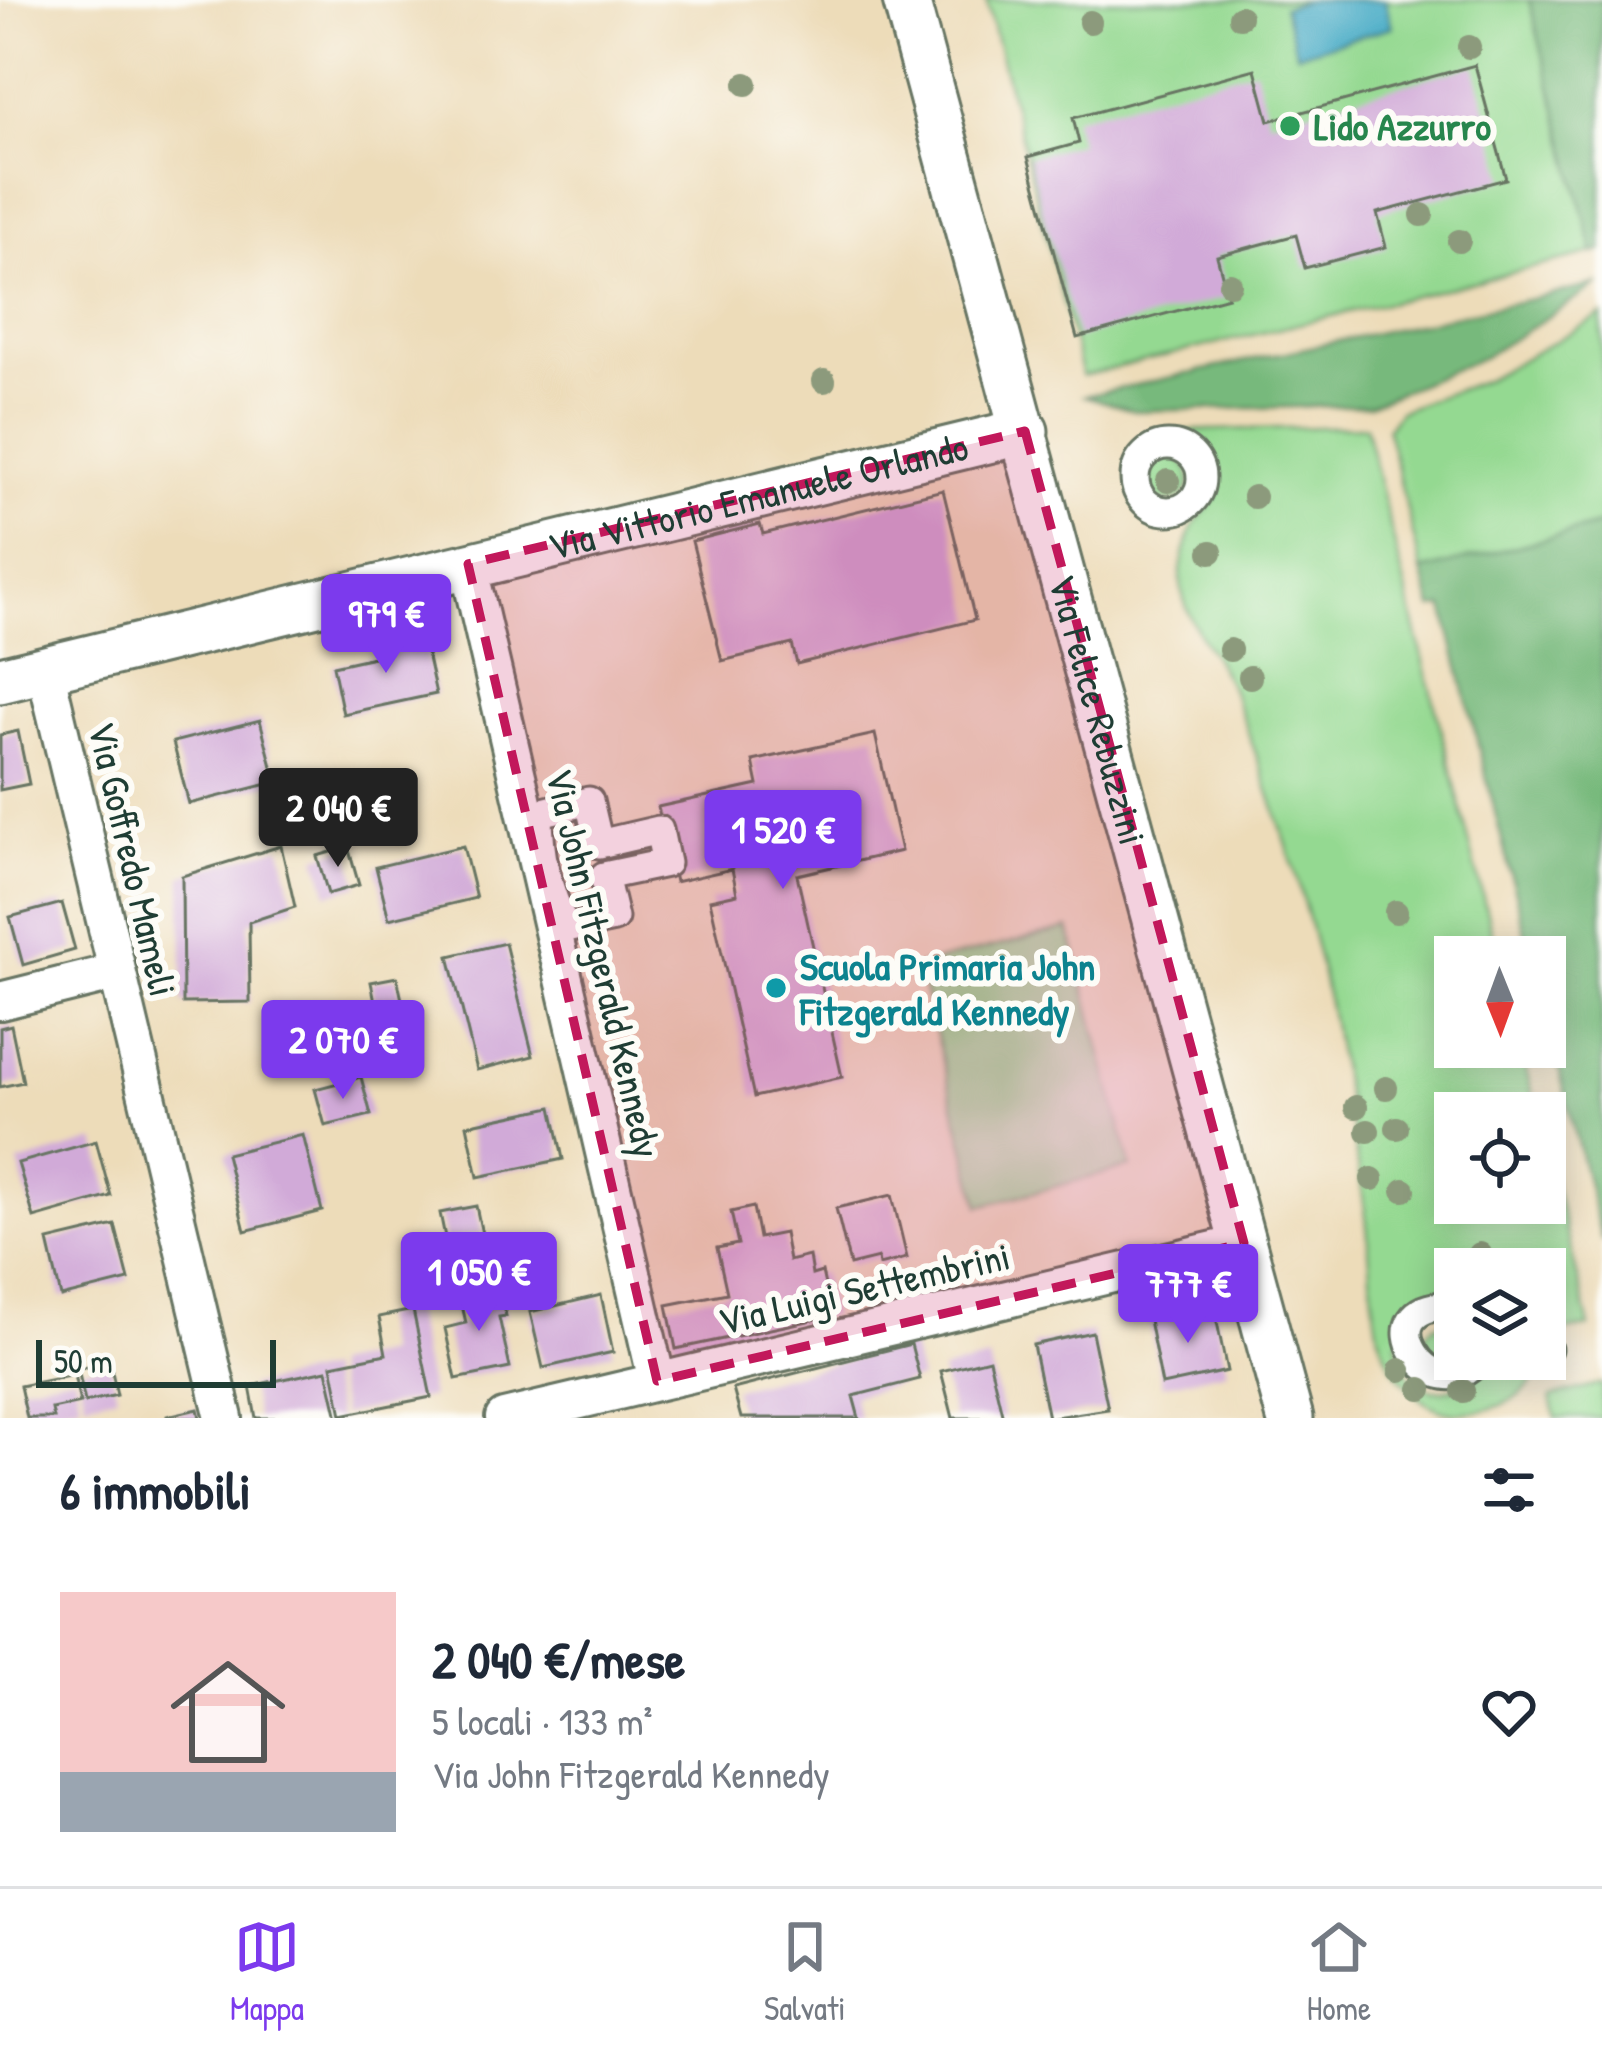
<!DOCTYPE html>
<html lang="it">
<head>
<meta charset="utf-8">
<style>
	body { margin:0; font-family:"Patrick Hand",sans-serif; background:#f6f6f7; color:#1f2937; height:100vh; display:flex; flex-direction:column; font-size:45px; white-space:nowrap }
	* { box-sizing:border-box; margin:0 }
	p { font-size:39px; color:#747a83 }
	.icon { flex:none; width:66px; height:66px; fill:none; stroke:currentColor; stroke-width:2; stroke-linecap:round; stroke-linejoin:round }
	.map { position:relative; height:1418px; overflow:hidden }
	.side { display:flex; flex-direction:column; background:#fff; flex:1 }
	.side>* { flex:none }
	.needle { width:78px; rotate:179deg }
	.controls { position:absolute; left:1434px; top:936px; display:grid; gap:24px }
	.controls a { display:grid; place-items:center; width:132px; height:132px; border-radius:0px; background:#fff; box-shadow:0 6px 30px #0003; font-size:60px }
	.scale { position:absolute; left:36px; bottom:30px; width:240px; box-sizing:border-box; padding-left:12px; border:6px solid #1f3d34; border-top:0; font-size:33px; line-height:42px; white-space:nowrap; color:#1f3d34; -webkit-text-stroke:9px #fdfcf7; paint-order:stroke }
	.price { position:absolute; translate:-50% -102px; padding:0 27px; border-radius:12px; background:#7c3aed; color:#fff; font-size:39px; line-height:78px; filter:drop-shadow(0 3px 6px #0008) }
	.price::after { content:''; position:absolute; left:50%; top:72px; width:36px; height:27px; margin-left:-18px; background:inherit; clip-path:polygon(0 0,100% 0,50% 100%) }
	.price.current { background:#222; color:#fff }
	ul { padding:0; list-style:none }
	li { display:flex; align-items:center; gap:36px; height:300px; padding:0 60px }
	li+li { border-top:3px solid #e0e1e3 }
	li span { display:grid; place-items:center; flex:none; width:336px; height:240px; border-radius:0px; color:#555 }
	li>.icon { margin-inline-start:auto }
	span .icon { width:144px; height:144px; fill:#fffc; stroke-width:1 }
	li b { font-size:51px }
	h2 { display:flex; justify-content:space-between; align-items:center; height:144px; padding:0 60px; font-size:51px }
	.tabs { display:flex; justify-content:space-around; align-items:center; height:168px; border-top:3px solid #e0e1e3; background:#fff; font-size:33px; color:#747a83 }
	.tabs a { display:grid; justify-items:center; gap:6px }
	.tabs .current { color:#7c3aed }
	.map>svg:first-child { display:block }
	.green { fill:#94d991; stroke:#5a8b62; stroke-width:3 }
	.forest { fill:#77b97b; stroke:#4b7b58; stroke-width:3 }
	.water { fill:#47abc6; stroke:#33747d; stroke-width:3 }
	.building { fill:#d1aad8 }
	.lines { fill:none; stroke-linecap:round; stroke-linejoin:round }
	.pedestrian-casing { stroke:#677563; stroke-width:33 }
	.minor-casing { stroke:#677563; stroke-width:42 }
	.tertiary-casing { stroke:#677563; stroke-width:51 }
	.pedestrian { stroke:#fff; stroke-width:27 }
	.minor { stroke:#fff; stroke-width:36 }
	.tertiary { stroke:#fff; stroke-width:45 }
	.tree { fill:#8c9a7c }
	.marked { fill:#c2185b; fill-opacity:0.2; stroke:#c2185b; stroke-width:9; stroke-dasharray:24 15; stroke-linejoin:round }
	.leisure-dot { fill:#2e9e5b; stroke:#fdfcf7; stroke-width:4.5 }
	.culture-dot { fill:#0f9aa8; stroke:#fdfcf7; stroke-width:4.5 }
	.labels { text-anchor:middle; stroke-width:12; stroke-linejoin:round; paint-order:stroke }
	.leisure-label { font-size:39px; font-weight:bold; fill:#27864d; stroke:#fdfcf7; text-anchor:start }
	.street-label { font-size:39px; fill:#1f3d34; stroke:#fdfcf7 }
	.culture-label { font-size:39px; font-weight:bold; fill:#0d838f; stroke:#fdfcf7; text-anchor:start }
</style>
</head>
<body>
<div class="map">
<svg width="1602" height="1418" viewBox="0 0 1602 1418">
	<rect width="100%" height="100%" fill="#fdfcf7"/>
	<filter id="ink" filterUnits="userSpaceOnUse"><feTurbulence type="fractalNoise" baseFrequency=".00833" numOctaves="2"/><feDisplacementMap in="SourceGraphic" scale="24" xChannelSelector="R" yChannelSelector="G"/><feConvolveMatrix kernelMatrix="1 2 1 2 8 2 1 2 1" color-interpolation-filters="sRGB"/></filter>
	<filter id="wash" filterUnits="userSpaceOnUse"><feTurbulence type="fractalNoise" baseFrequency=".004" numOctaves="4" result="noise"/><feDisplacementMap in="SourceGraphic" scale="48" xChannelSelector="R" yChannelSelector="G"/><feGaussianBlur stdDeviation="2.7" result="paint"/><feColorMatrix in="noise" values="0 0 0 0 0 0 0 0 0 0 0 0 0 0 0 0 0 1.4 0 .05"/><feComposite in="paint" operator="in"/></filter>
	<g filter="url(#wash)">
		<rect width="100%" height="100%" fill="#eddcb9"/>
		<!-- green -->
		<path class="green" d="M986 0H1529L1594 253 1082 376Z
			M1602 315V524L1422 571 1387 429 1399 411 1485 380Z
			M1365 426 1498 957H1455V1047H1520L1537 1113H1455V1203H1545V1146L1590 1327 1545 1334V1269H1455V1296L1436 1292 1413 1303 1397 1344C1410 1410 1459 1397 1496 1359H1544C1532 1398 1496 1412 1459 1413 1424 1414 1392 1374 1382 1344 1370 1305 1371 1257 1366 1217 1358 1157 1346 1098 1335 1038 1314 921 1278 809 1235 698 1221 661 1185 624 1181 584 1179 566 1186 548 1191 531 1196 516 1211 509 1217 495 1230 461 1200 436 1169 436L1172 431Z
			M1146 479a22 22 0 1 1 44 0a22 22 0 1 1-44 0Z
			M1069 928 1131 1167 980 1206 918 966Z
			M1444 1322 1455 1326V1359H1461L1437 1365 1422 1347C1424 1332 1429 1326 1444 1322Z
			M1602 1384V1418H1556L1551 1397Z"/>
		<!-- forest -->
		<path class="forest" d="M1529 0H1602V251L1594 253Z
			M1600 284 1484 357 1369 405 1135 411 1085 396Z
			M1602 524V1242L1545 1013V957H1531L1444 607 1432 608 1422 571Z"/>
		<!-- water -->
		<path class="water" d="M1307 0H1385L1392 27 1297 54 1283 7Z"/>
		<g id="blocks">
			<!-- building -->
			<path class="building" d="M1475 65 1506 179 1377 213 1386 247 1305 268 1296 235 1217 256 1228 297 1077 338 1028 157 1079 143 1073 118 1255 69 1269 121Z
				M943 490 975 620 797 664 792 644 722 661 692 541 760 524 763 534Z
				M415 635 416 641 424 640 436 694 343 714 333 666 378 656 375 644Z
				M260 720 276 782 189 804 173 742Z
				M18 731 29 784 0 790V735Z
				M875 734 901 851 797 875 842 1077 754 1097 710 900 737 894 732 869 675 882 658 807 758 785 753 761Z
				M281 846 295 907 249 922 250 1002 183 1003 182 876Z
				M463 846 476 898 389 919 376 867Z
				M348 847 359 885 328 894 317 856Z
				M62 903 75 950 23 965 10 917Z
				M505 943 533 1056 477 1070 449 956Z
				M397 977 402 1000 376 1006 371 982Z
				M11 1025 23 1082 0 1087V1028Z
				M361 1077 371 1115 325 1126 315 1089Z
				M552 1107 563 1159 478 1177 467 1125Z
				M303 1135 322 1211 245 1231 226 1154Z
				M96 1141 111 1196 34 1218 18 1163Z
				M892 1195 907 1258 879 1265 878 1258 850 1265 836 1208Z
				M476 1206 482 1234 446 1242 440 1213Z
				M753 1207 759 1238 784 1233 789 1261 809 1256 812 1275 822 1272 832 1316 676 1349 667 1305 727 1293 717 1248 738 1244 731 1212Z
				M115 1225 129 1280 61 1297 48 1241Z
				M499 1284 506 1316 499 1317 510 1368 456 1379 445 1328 466 1323 459 1292Z
				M601 1295 613 1352 543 1368 530 1312Z
				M1214 1307 1227 1371 1162 1385 1149 1320Z
				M413 1310 431 1397 342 1415 332 1365 386 1354 379 1317Z
				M1092 1332 1108 1409 1048 1418 1033 1345Z
				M911 1344 920 1379 853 1396 859 1418H741L733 1389Z
				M989 1359 1003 1418H953L941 1371Z
				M110 1362 117 1395 85 1402 78 1369Z
				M327 1370 338 1418H256L250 1386Z
				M74 1375 80 1403 52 1409 54 1418H27L20 1386Z
				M198 1409 200 1418H167V1416Z"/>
		</g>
	</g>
	<g filter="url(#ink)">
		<use href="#blocks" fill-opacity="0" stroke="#677563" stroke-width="3"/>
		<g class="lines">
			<defs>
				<path id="pedestrian" d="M1135 478a33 33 0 1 1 66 0a33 33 0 1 1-66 0Z
					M589 801 599 844 659 830 666 863 604 876 614 918 566 928C547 889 539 855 539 813Z
					M1455 1306C1357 1301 1436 1418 1478 1359
					M1545 1349H1547"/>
				<path id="minor" d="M468 564 657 1381
					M45 669 224 1418
					M0 1001 117 972
					M504 1418 1244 1243"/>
				<g id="tertiary">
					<path id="s1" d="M906 0 1290 1418"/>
					<path id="s2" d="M0 680 1025 431"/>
				</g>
			</defs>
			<!-- pedestrian casing -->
			<use href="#pedestrian" class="pedestrian-casing"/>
			<!-- minor casing -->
			<use href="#minor" class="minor-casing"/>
			<!-- tertiary casing -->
			<use href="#tertiary" class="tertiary-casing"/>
			<!-- pedestrian -->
			<use href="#pedestrian" class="pedestrian"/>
			<!-- minor -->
			<use href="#minor" class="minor"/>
			<!-- tertiary -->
			<use href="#tertiary" class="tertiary"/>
		</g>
		<!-- trees -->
		<g class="tree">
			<circle cx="1240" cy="17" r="12"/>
			<circle cx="1090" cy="22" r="12"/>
			<circle cx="1469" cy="47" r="12"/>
			<circle cx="746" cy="84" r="12"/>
			<circle cx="1422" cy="215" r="12"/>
			<circle cx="1459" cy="241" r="12"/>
			<circle cx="1230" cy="284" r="12"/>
			<circle cx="824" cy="381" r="12"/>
			<circle cx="1168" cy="481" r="12"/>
			<circle cx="1254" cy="497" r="12"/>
			<circle cx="1211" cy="552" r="12"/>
			<circle cx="1230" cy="650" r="12"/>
			<circle cx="1250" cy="677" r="12"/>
			<circle cx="1396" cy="912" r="12"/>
			<circle cx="1386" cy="1088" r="12"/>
			<circle cx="1356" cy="1107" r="12"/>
			<circle cx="1397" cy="1128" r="12"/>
			<circle cx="1368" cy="1131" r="12"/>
			<circle cx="1372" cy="1179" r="12"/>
			<circle cx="1404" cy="1190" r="12"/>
			<circle cx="1480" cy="1254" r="12"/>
			<circle cx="1400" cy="1370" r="12"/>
			<circle cx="1421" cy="1389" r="12"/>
			<circle cx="1463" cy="1391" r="12"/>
		</g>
	</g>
	<!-- marked area -->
	<path class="marked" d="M1025 431 1244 1243 657 1381 468 564Z"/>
	<!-- markers -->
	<circle class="leisure-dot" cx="1290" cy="126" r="12"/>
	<circle class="culture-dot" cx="776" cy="988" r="12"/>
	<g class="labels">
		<!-- leisure labels -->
		<g class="leisure-label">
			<text x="1314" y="140">Lido Azzurro</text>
		</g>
		<!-- street labels -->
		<g class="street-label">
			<text dy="14" stroke="none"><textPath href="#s2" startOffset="780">Via Vittorio Emanuele Orlando</textPath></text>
			<text dy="14" stroke="none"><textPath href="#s1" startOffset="735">Via Felice Rebuzzini</textPath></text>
			<text transform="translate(133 859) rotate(77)" y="14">Via Goffredo Mameli</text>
			<text transform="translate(604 963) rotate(77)" y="14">Via John Fitzgerald Kennedy</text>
			<text transform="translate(864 1288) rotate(-13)" y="14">Via Luigi Settembrini</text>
		</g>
		<!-- culture labels -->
		<g class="culture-label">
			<text x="800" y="980">Scuola Primaria John<tspan x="800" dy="45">Fitzgerald Kennedy</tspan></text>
		</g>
	</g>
</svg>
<div class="controls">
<a><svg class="needle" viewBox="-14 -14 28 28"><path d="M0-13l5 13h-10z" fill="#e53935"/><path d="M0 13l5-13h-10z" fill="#747a83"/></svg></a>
<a><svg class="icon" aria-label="locate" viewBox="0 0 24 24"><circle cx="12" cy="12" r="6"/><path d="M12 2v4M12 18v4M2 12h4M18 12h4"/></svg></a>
<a><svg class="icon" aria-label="layers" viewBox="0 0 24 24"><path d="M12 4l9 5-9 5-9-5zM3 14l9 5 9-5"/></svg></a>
</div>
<div class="scale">50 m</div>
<b class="price" style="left:386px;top:676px">979 €</b>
<b class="price current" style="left:338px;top:870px">2 040 €</b>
<b class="price" style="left:783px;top:892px">1 520 €</b>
<b class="price" style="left:343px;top:1102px">2 070 €</b>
<b class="price" style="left:479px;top:1334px">1 050 €</b>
<b class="price" style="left:1188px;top:1346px">777 €</b>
</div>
<section class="side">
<h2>6 immobili<svg class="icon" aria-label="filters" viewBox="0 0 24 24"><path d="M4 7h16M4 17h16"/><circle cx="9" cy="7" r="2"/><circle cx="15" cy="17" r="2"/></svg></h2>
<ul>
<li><span style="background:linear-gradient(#f6c9c9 75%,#9aa5b1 0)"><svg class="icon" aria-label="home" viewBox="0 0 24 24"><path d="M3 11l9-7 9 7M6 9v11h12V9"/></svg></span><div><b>2 040 €/mese</b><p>5 locali · 133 m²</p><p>Via John Fitzgerald Kennedy</p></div><svg class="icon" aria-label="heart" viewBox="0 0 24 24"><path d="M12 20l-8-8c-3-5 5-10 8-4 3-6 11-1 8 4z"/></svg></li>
</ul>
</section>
<nav class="tabs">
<a class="current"><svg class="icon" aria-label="map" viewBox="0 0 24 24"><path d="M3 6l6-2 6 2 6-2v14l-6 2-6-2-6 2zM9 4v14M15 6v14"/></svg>Mappa</a>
<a><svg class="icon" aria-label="saved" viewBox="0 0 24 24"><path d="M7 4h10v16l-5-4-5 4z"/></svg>Salvati</a>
<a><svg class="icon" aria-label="home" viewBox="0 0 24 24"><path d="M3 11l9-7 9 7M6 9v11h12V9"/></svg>Home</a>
</nav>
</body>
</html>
